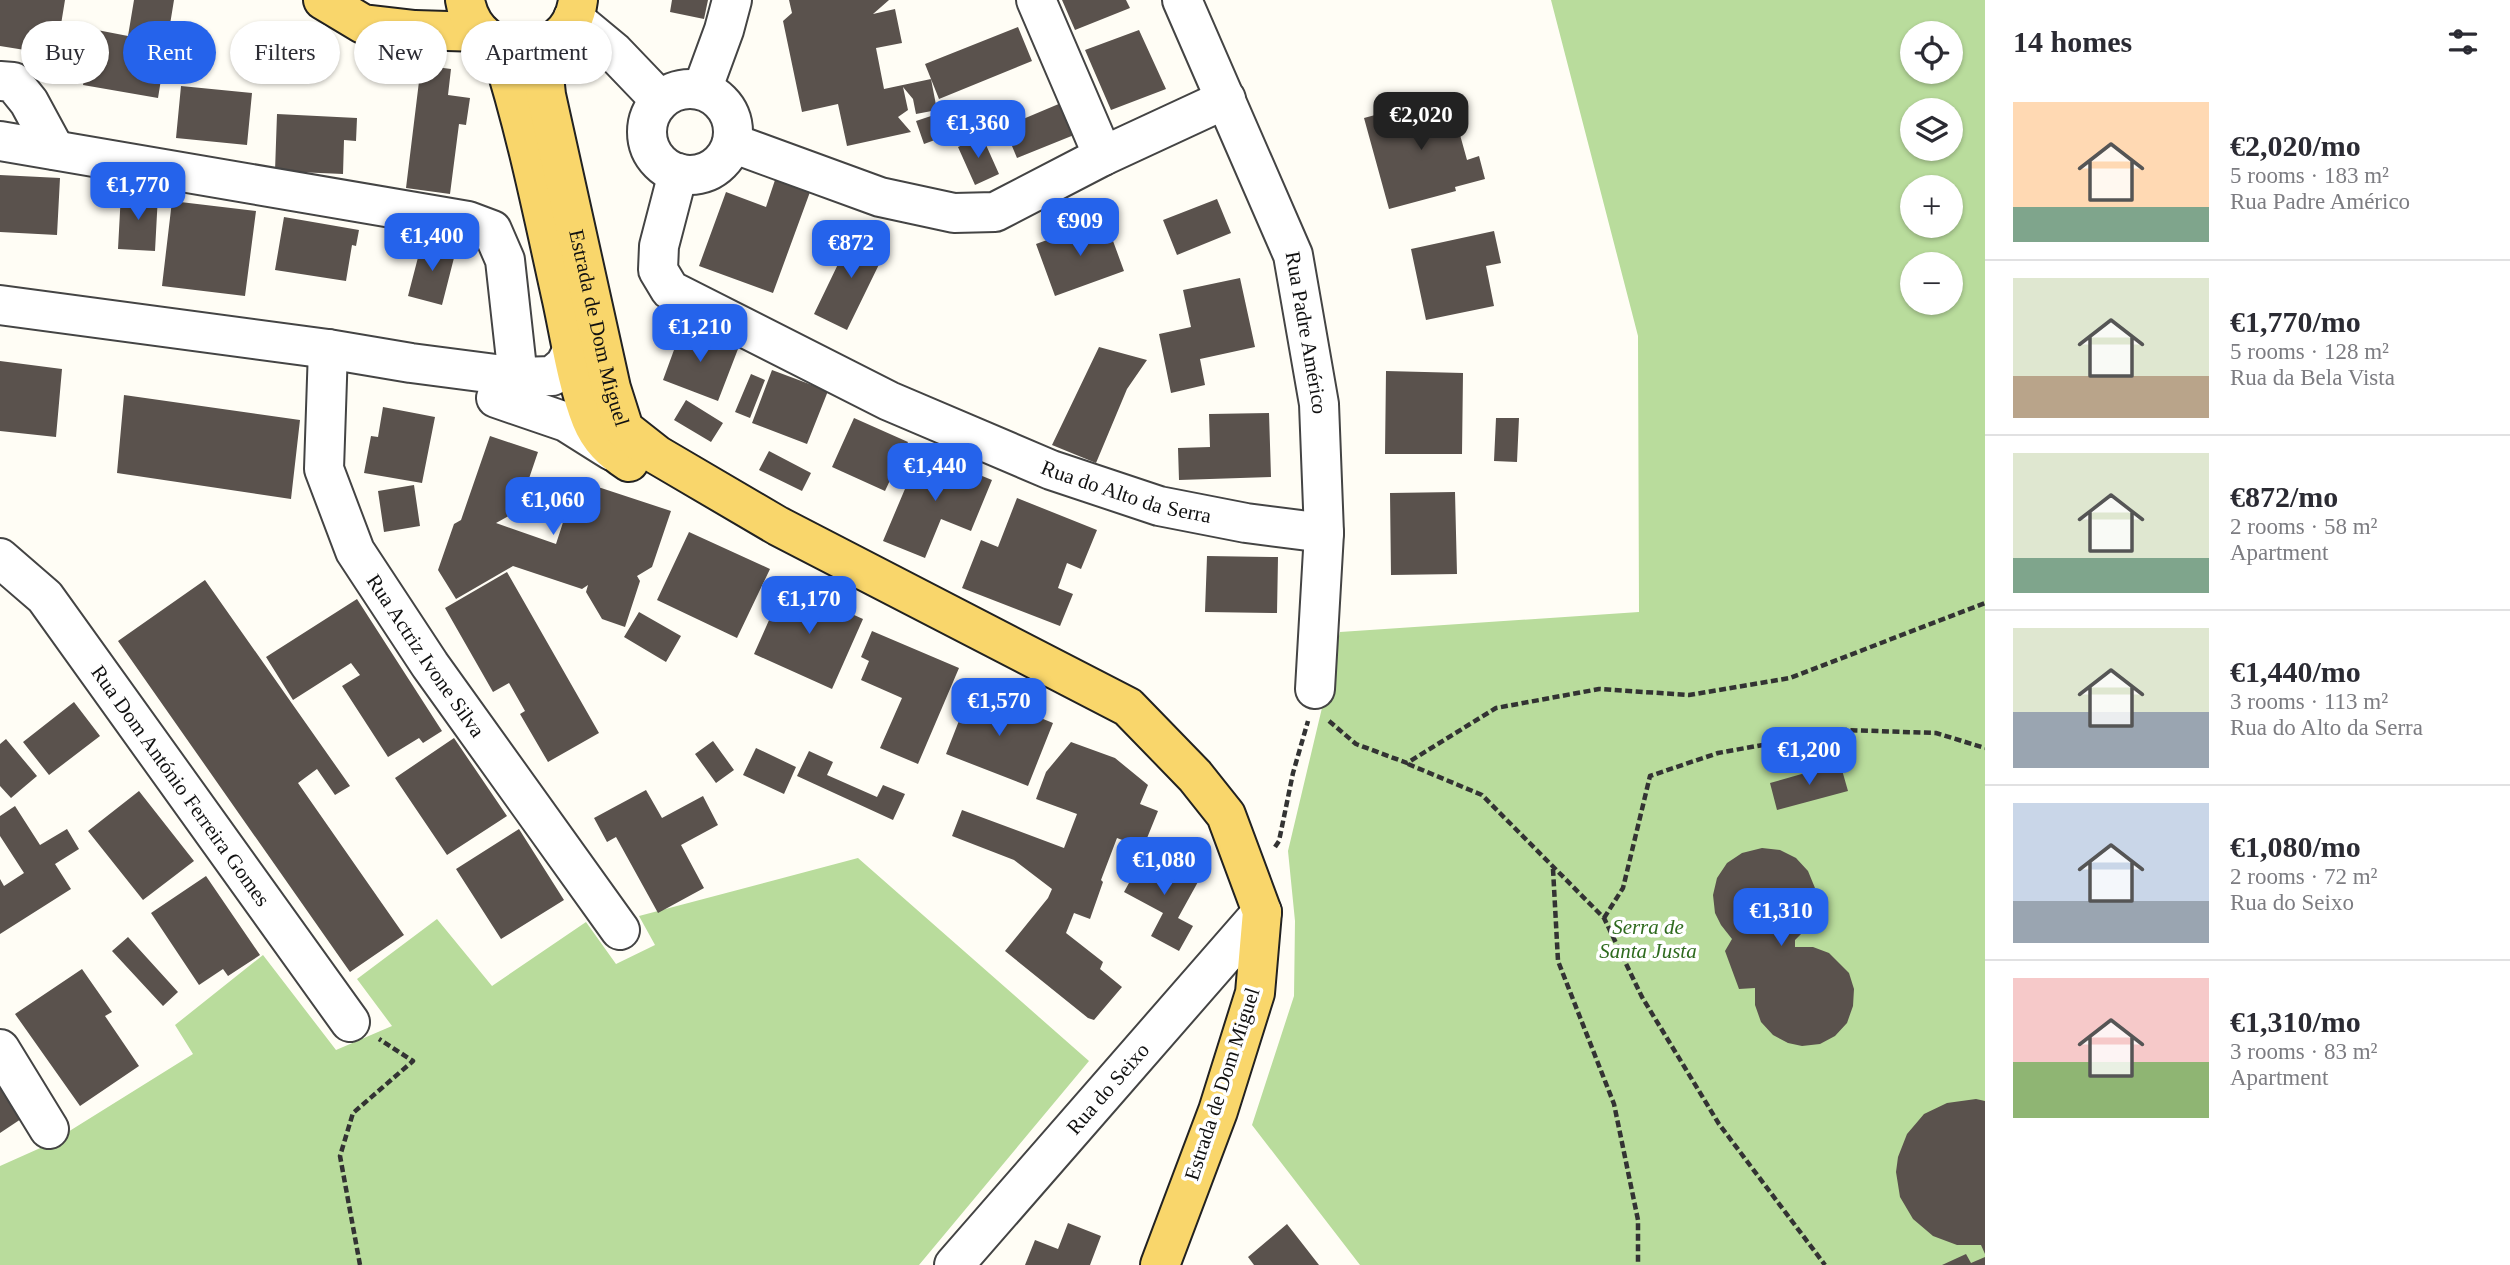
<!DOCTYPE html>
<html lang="en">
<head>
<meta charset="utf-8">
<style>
	body { margin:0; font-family:"Times New Roman",serif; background:#f7f7f7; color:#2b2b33; height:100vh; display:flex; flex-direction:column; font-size:26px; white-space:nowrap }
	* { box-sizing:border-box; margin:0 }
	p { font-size:23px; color:#7c7c81 }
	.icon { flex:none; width:38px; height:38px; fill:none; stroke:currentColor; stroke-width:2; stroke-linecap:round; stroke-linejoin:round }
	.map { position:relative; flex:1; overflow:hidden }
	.details { display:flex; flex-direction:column; background:#fff; width:525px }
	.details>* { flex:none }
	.hud { position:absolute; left:21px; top:21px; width:665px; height:63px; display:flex; gap:14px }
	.tools { position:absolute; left:1900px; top:21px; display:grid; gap:14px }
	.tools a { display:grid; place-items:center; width:63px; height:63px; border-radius:50%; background:#fff; box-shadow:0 2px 5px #0004; font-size:35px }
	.price { position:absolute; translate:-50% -60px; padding:0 16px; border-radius:14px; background:#2563eb; color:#fff; font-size:23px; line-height:46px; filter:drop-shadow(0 2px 4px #0008) }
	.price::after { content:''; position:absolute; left:50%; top:42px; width:21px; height:16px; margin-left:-10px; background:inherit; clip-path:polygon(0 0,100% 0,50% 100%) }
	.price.selected { background:#222; color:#fff }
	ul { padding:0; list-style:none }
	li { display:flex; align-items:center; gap:21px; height:175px; padding:0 28px }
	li+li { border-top:2px solid #e1e1e2 }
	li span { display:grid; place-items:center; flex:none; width:196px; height:140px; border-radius:0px; color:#555 }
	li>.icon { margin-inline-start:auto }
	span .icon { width:84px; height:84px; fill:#fffc; stroke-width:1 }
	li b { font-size:30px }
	h2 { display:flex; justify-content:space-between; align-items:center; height:84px; padding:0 28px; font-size:30px }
	.chip { padding:0 24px; border-radius:32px; background:#fff; box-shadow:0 2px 5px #0004; font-size:24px; line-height:63px }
	.chip.selected { background:#2563eb; color:#fff }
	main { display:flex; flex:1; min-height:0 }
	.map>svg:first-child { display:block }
	.forest { fill:#b9dc9c; fill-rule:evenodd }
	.building { fill:#5a524d }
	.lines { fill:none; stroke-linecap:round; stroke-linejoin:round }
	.minor-casing { stroke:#444; stroke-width:42 }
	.major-casing { stroke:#222; stroke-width:42 }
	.path { stroke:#333; stroke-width:4.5; stroke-dasharray:7 3.5; stroke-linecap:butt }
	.minor { stroke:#fff; stroke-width:38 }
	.major { stroke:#f9d66b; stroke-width:38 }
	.labels { text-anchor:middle; stroke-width:7; stroke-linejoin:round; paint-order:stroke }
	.street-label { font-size:21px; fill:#111; stroke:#fff }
	.park-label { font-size:21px; font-style:italic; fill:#2f6b1f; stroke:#fff }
</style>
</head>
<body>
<main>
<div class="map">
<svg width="1985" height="1265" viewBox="0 0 1985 1265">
	<rect width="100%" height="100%" fill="#fffdf5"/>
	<!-- forest -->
	<path class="forest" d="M1551 0H1985V1265H1360L1252 1125 1294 996 1295 921 1288 851 1340 632 1639 612 1638 336ZM1913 33H1951V72H1913ZM1913 110H1951V149H1913ZM1913 187H1951V226H1913ZM1913 264H1951V303H1913Z
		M858 858 1089 1061 919 1265H0V1166L47 1145 193 1054 175 1025 263 955 336 1050 392 1026 357 979 437 919 492 986 586 922 616 964 655 945 639 916Z"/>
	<!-- building -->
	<path class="building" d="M0 0H65L56 55 0 46Z
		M134 0H174L158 98 83 85 92 29 128 36Z
		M672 0H708L704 19 670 12Z
		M789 0H889L873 14 895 9 902 43 876 48 884 89 931 79 937 110 916 114 913 99 903 87 908 110 898 117 911 132 847 146 838 104 802 112 783 21 792 13Z
		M1062 0H1126L1130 8 1075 30Z
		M1018 27 1032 61 939 99 925 64Z
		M1139 30 1166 89 1111 110 1085 50Z
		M421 65 451 69 448 95 470 98 466 125 459 124 450 194 406 188Z
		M181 86 252 93 247 145 176 138Z
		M1449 95 1467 160 1479 156 1485 179 1455 187 1456 191 1389 209 1364 118Z
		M1061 103 1074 135 1017 158 1004 127Z
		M943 112 951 134 924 144 916 121Z
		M277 114 357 118 356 141 344 140 343 174 275 171Z
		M982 136 999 174 975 185 958 147Z
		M0 175 60 178 57 235 0 232Z
		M775 180 810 192 773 293 699 266 726 192 766 207Z
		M121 193 158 195 155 251 118 249Z
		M1217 199 1231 233 1177 255 1163 220Z
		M172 201 256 211 245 296 162 286Z
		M284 217 359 230 356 246 352 245 346 281 275 270Z
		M1105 219 1124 271 1055 296 1036 244Z
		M854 231 888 246 847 330 814 314Z
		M1494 231 1501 263 1486 266 1494 306 1426 320 1411 249Z
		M422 242 456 250 442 305 408 296Z
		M1240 278 1255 347 1200 359 1205 385 1171 393 1159 334 1191 327 1183 290Z
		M682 328 738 349 718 401 663 380Z
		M1099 347 1147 360 1127 389 1096 463 1052 445Z
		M0 361 62 369 56 437 0 431Z
		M772 370 828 391 807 444 752 423Z
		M1386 371 1463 373 1462 454H1385Z
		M751 374 765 380 750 418 735 412Z
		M124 395 300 420 291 499 117 473Z
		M686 400 723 423 711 442 674 420Z
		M383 407 435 417 422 483 364 473 371 436 378 437Z
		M1269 413 1271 477 1179 480 1178 448 1210 447 1209 414Z
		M854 418 908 442 885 491 832 467Z
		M1496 418H1519L1517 462 1494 461Z
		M490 436 538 452 518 511 496 523 556 544 566 513 583 519 595 486 671 511 652 567 637 576 640 581 625 627 602 619 586 592 588 585 582 589 513 566 456 599 438 570 454 524 461 520Z
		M769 451 811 473 802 491 759 470Z
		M921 451 992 480 971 531 941 519 925 558 883 541Z
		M414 485 420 526 384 532 378 491Z
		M1455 492 1457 574 1391 575 1390 493Z
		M1017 498 1097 530 1081 569 1067 563 1058 588 1073 594 1060 626 962 588 981 540 998 547Z
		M689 532 770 569 737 638 657 600Z
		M1207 556 1278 557 1277 613 1205 612Z
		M507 572 599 733 548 762 520 714 525 711 509 683 493 692 445 608Z
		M205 580 350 786 335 795 317 769 298 783 404 935 350 972 118 641Z
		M785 584 863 619 832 689 754 654Z
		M357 599 442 731 423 743 419 738 388 757 342 686 360 675 351 663 293 700 266 657Z
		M639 612 681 636 666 662 624 637Z
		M872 631 959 668 918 764 880 748 902 698 861 680 869 661 861 657Z
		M971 690 1053 723 1028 786 946 754Z
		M74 702 100 736 49 775 23 742Z
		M454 738 507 816 447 855 395 778Z
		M6 739 37 776 11 798 0 786V744Z
		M713 741 734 770 716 783 695 754Z
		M1071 742 1115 758 1148 785 1140 804 1158 811 1143 848 1117 838 1101 880 1103 882 1090 919 1074 913 1066 933 1103 962 1100 969 1122 987 1094 1020 1088 1018 1005 951 1048 898 1052 889 1014 860 952 836 962 810 1064 848 1077 814 1036 799 1046 772Z
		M756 748 796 767 784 794 743 775Z
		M809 751 833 762 827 775 877 797 883 785 905 794 893 820 797 776Z
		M1840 763 1848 791 1777 810 1770 783Z
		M646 790 662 818 703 796 718 825 681 845 704 888 658 913 616 837 607 842 594 818Z
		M139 791 194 861 143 900 88 831Z
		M15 806 40 845 67 829 79 849 55 864 71 889 0 934V879L4 886 24 873 0 836V816Z
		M519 829 564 900 501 939 456 869Z
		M1762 848 1780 850 1796 858 1808 871 1815 888V911L1808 927 1795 940V947H1813L1829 953 1849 973 1854 989 1853 1006 1847 1023 1835 1036 1820 1044 1802 1046 1788 1043 1773 1035 1761 1022 1755 1005V988L1739 989 1725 951 1732 939 1721 925 1715 913 1713 895 1717 878 1727 863 1742 853Z
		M1146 852 1199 880 1178 918 1193 926 1179 951 1151 936 1163 913 1124 892Z
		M206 876 260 955 228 976 223 969 199 985 151 913Z
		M128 937 178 992 163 1006 112 951Z
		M82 969 112 1012 105 1016 139 1066 80 1106 15 1014Z
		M0 1080 24 1117 0 1133Z
		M1976 1099 1985 1101V1254L1981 1245H1957L1933 1236 1913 1219 1900 1197 1896 1172 1898 1157 1907 1134 1924 1114 1947 1103Z
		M1068 1223 1101 1236 1090 1265H1025L1035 1240 1058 1249Z
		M1287 1224 1319 1265H1254L1248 1257Z
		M1966 1254 1971 1263 1985 1257V1265H1942Z"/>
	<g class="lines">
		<defs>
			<g id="minor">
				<path d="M1036 0 1103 156"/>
				<path id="s1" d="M1182 0 1293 255 1319 404 1324 533 1315 689"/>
				<path d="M573 18 614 52 660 100"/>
				<path d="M0 81 13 82 29 102 55 150"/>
				<circle cx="690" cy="132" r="43"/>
				<path d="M702 90 724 30 732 0"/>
				<path d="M0 141 468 221 492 230 505 260 521 405"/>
				<path d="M732 143 880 197 954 213 995 212 1103 156 1226 99"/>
				<path id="s2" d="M678 173 659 246 658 270 670 290 889 401 1051 470 1159 506 1246 523 1324 533"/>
				<path d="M0 305 328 349 411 363 519 377 552 376 565 365 573 349"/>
				<path id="s3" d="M328 349 324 469 355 551 430 665 620 930"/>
				<path d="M496 398 566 422 612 451"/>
				<path id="s4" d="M0 558 45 597 350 1022"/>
				<path d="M0 1049 49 1129"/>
				<path id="s5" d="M954 1265 1262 912"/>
			</g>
			<g id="major">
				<path d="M323 0 363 24 415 30 480 32"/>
				<path d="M465 0C476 66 570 66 578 0"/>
				<path d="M499 45C526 129 543 214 562 300 570 337 577 384 591 419 599 439 612 451 629 462"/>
				<path id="s6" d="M541 47 546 95 611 388 624 429 657 455 778 526 1128 707 1195 776 1226 815 1262 912 1255 993 1218 1111 1160 1265"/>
			</g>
		</defs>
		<!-- minor casing -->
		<use href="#minor" class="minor-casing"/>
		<!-- major casing -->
		<use href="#major" class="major-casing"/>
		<!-- path -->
		<path class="path" d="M1329 721 1356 744 1407 763 1496 708 1599 689 1689 695 1790 678 1985 603
			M1408 764 1482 795 1604 918 1642 997 1719 1124 1825 1265
			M1275 847 1279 841 1293 773 1308 721
			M1553 869 1558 961 1614 1104 1638 1220V1265
			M1604 918 1623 888 1650 776 1718 753 1846 730 1936 733 1985 748
			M360 1265 340 1156 353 1113 413 1061 379 1039"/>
		<!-- minor -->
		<use href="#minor" class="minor"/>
		<!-- major -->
		<use href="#major" class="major"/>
	</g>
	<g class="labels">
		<!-- street labels -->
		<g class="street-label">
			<text dy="7" stroke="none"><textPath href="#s6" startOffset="287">Estrada de Dom Miguel</textPath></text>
			<text dy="7" stroke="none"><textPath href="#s1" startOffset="357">Rua Padre Américo</textPath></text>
			<text dy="7" stroke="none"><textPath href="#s2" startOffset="623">Rua do Alto da Serra</textPath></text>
			<text dy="7" stroke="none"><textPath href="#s3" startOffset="334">Rua Actriz Ivone Silva</textPath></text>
			<text dy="7" stroke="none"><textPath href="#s4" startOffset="292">Rua Dom António Ferreira Gomes</textPath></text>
			<text transform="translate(1222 1084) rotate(-72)" y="7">Estrada de Dom Miguel</text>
			<text dy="7" stroke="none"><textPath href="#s5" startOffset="234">Rua do Seixo</textPath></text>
		</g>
		<!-- park labels -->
		<g class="park-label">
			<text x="1648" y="934">Serra de<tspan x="1648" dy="24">Santa Justa</tspan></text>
		</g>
	</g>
</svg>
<div class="tools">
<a><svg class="icon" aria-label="locate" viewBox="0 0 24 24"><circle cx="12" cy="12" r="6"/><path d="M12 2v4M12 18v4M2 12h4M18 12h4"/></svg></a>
<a><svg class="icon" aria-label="layers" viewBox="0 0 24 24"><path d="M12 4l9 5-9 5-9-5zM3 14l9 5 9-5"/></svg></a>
<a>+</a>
<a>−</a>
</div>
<b class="price selected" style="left:1421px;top:152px">€2,020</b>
<b class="price" style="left:978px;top:160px">€1,360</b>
<b class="price" style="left:138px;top:222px">€1,770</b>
<b class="price" style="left:1080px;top:258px">€909</b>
<b class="price" style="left:432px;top:273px">€1,400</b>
<b class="price" style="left:851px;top:280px">€872</b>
<b class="price" style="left:700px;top:364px">€1,210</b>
<b class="price" style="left:935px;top:503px">€1,440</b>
<b class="price" style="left:553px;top:537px">€1,060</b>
<b class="price" style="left:809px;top:636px">€1,170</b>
<b class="price" style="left:999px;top:738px">€1,570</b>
<b class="price" style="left:1809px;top:787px">€1,200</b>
<b class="price" style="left:1164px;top:897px">€1,080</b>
<b class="price" style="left:1781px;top:948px">€1,310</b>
<div class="hud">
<a class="chip">Buy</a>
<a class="chip selected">Rent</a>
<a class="chip">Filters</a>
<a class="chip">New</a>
<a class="chip">Apartment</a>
</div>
</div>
<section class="details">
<h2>14 homes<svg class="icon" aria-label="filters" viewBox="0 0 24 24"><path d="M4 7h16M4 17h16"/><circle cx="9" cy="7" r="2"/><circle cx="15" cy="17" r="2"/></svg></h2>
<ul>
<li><span style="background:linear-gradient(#ffd9b3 75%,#7fa58c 0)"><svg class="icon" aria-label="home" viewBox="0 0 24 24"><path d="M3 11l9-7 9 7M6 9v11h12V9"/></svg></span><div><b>€2,020/mo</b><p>5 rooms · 183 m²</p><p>Rua Padre Américo</p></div></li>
<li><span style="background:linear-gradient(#dfe7d0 70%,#b9a48a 0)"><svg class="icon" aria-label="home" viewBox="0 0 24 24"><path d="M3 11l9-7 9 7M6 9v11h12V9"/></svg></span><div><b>€1,770/mo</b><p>5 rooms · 128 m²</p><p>Rua da Bela Vista</p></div></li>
<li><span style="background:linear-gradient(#dfe7d0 75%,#7fa58c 0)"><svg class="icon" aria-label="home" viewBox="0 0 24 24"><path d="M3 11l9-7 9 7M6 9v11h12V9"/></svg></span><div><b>€872/mo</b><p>2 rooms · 58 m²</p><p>Apartment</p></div></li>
<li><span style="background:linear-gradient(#dfe7d0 60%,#9aa5b1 0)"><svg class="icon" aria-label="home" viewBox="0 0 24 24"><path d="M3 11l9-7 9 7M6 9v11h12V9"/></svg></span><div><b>€1,440/mo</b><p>3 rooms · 113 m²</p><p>Rua do Alto da Serra</p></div></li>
<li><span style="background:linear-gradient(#c9d6e8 70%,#9aa5b1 0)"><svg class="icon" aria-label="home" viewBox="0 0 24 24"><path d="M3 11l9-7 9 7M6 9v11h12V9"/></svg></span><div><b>€1,080/mo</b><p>2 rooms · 72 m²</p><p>Rua do Seixo</p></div></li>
<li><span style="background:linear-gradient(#f6c9c9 60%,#8fb573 0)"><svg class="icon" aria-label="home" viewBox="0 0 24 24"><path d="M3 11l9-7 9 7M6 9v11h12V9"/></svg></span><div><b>€1,310/mo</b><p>3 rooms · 83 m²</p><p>Apartment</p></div></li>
</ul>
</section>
</main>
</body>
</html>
